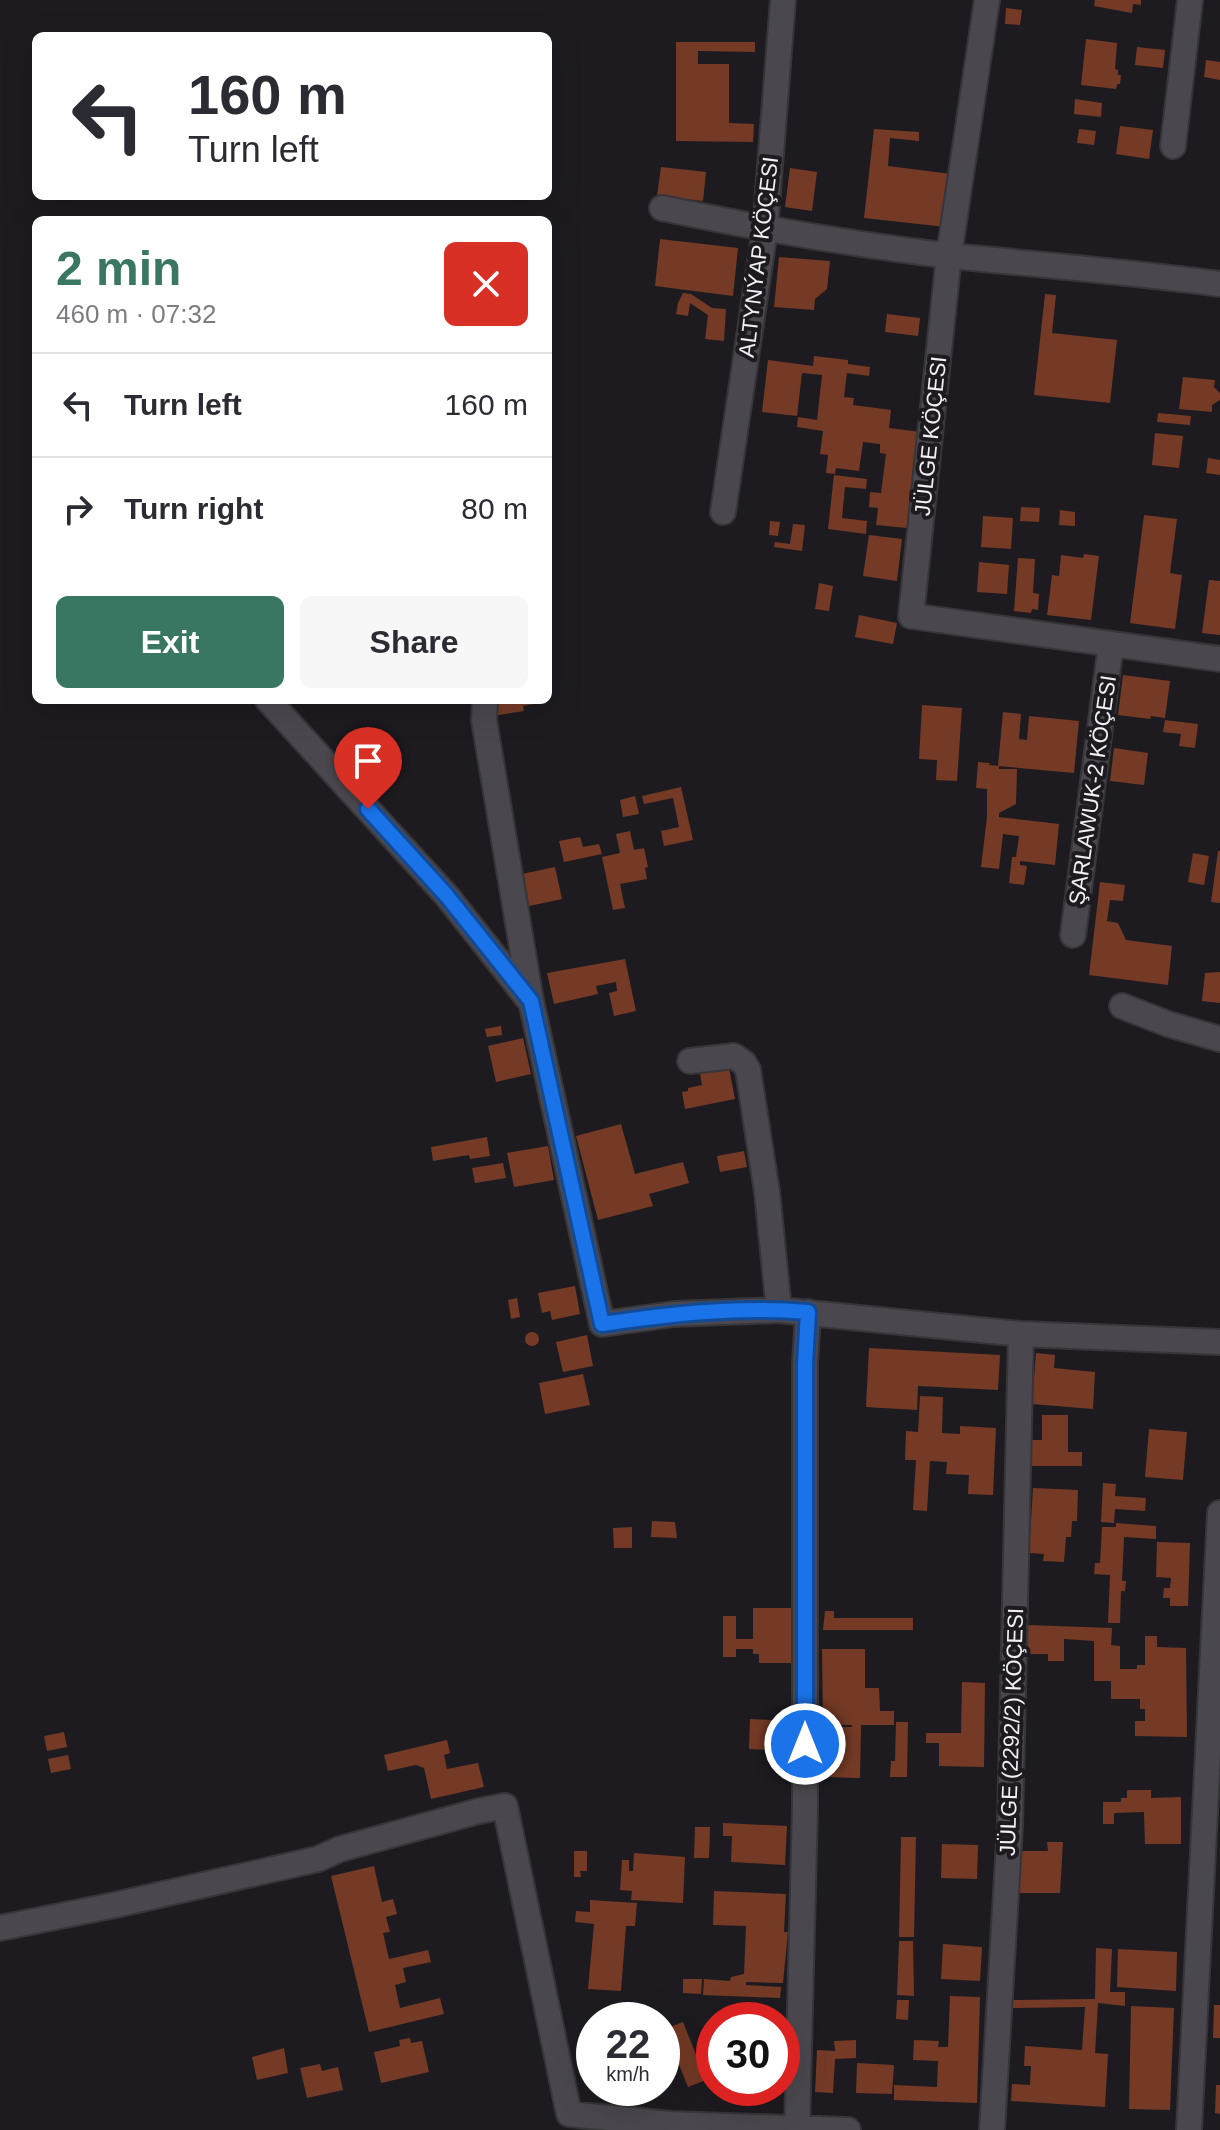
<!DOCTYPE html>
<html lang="en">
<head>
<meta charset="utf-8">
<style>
	:root { --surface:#fff; --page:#f7f7f7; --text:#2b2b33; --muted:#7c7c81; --line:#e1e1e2; --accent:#397762 }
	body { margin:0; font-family:Arial,sans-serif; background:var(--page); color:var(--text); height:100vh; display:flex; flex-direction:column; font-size:30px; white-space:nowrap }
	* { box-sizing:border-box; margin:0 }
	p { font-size:26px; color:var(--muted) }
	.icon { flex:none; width:44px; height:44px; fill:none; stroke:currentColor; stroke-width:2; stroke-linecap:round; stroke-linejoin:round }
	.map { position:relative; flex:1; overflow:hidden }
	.panel { position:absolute; left:32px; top:216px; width:520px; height:488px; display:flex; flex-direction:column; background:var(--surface); border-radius:12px; box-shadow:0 8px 32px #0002 }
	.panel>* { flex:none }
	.top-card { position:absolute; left:32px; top:32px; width:520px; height:168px; border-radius:12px; box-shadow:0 8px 32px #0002; background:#fff; color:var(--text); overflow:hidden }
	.speed { position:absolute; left:576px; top:2002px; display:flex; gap:16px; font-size:40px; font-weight:700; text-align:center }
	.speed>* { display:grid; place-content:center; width:104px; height:104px; border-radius:50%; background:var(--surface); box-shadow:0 8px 32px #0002; line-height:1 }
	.speed small { font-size:20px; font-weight:400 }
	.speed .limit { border:12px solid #d22; background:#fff; color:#111 }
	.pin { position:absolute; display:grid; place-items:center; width:68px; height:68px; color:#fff; margin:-82px -34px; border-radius:50% 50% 50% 0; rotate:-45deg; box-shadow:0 0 8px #0007 }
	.pin .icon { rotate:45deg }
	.me { position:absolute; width:88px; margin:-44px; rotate:0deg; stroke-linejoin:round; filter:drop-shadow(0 0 6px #0008) }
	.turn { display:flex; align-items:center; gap:28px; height:168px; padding:0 24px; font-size:36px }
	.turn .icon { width:104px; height:104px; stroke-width:2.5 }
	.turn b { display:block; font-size:56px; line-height:68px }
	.round { display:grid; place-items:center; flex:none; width:84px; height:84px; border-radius:12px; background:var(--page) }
	.headline { display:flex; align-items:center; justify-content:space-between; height:136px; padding:0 24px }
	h1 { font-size:48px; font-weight:700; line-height:60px; color:var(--accent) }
	.cta { display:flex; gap:16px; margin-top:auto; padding:16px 24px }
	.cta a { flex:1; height:92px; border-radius:12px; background:var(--accent); color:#fff; font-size:32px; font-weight:700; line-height:92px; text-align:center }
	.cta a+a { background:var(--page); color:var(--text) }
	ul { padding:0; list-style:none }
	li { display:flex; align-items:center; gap:24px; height:104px; padding:0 24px; border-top:2px solid var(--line) }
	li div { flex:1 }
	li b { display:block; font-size:30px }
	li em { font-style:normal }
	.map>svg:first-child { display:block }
</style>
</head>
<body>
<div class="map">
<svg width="1220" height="2130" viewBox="0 0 1220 2130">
	<rect width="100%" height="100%" fill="#1d1b20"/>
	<path fill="#743a25" d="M1095,0h46v5l-8,-1 -1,9 -38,-7z
		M1006,8l16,2 -2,15 -15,-1z
		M1086,39l31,4 -2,26 3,1v5h3l-1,9h-3l-1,5 -35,-4z
		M676,42h79v10l-57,-1v13h31v59l25,1 -1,18 -77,-1z
		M1137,47l28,3 -2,18 -28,-3z
		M1206,60l14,2v18l-16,-3z
		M1075,99l27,4 -1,14 -27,-3z
		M1120,126l33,4 -4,29 -33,-5z
		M874,129l45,3v9l-29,-3 -2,28 63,8 -5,53 -82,-9z
		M1079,129l17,2 -2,14 -17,-2z
		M661,167l45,5 -3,29 -46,-5z
		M790,168l27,4 -5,39 -27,-4z
		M660,239l78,9 -5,48 -78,-10z
		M779,257l51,4 -3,28 -12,10 -1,11 -40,-3z
		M683,293l8,1 21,14 14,1 -2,32 -19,-2 3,-24 -18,-12 -2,13 -12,-2 2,-11z
		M1045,294l11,1 -4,38 65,7 -7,63 -76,-8z
		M887,314l33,4 -2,18 -33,-4z
		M814,356l34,4v4l22,3 -1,9 -22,-3 -3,24 10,1 -1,7 38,5 -2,18 32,4 -14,96 -31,-3 2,-17 -9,-1 1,-15 11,1 5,-39 -6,-1v-9l-17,-2 -4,29 -23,-3 -1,6 -9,-1 2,-18 -8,-1 3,-23 -26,-4 1,-10 19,3 5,-45 -20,-2 -5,43 -35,-4 6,-52 45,6z
		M1183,377l32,3 -1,7 6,6v7l-8,5v7l-33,-3z
		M1158,413l33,3 -1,9 -33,-3z
		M1155,433l28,3 -4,32 -27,-3z
		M1208,458l12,2v15l-14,-2z
		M834,475l33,4 -1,10 -21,-2 -3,31 25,3 -1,13 -38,-5z
		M1021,507l19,1 -1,14 -19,-1z
		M1060,510l15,2v14l-16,-1z
		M1144,515l33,4 -7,54 12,2 -7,54 -45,-6z
		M983,516l30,2 -2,31 -30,-2z
		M770,521l10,1 -2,14 -9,-1z
		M793,524l12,1 -3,26 -28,-4 1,-5 15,2z
		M869,535l33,4 -5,42 -34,-5z
		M1084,554l15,2 -8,64 -44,-5 5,-40 7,1 2,-21 22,3z
		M1018,558l17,1 -2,34 6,1 -1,16 -6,-1 -1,4 -17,-2z
		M979,562l30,3 -2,29 -30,-2z
		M1209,580l11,1v54l-18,-2z
		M819,583l14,3 -4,25 -14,-2z
		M859,615l38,8 -4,21 -38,-7z
		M1123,675l47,6 -5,37 -14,-2 -1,3 -32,-4z
		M490,700h49v3l-16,3 1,5 -31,5z
		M922,705l40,3 -5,73 -21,-1 1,-20 -18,-1z
		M1003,712l18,2 -2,25 8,1 2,-24 50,5 -5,52 -76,-7z
		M1165,720l33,4 -3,24 -16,-2 2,-12 -18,-2z
		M1114,748l34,5 -4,32 -34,-4z
		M978,762l12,1 -1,2 10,1v3h18l-1,35 -17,9v4l60,7 -4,41 -35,-4v4l7,1 -3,19 -15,-2 3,-26h4l3,-21 -16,-2 -4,35 -18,-2 6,-50v-28l-11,-1z
		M681,787l12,53 -29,6 -3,-15 18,-4 -6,-29 -29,6 -2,-8z
		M635,796l4,18 -16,3 -3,-17z
		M630,831l4,19 10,-2 4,19 -3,1 2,11 -27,5 5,24 -12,2 -11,-53 18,-4 -4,-19z
		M580,837l3,10 16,-3 3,10 -38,8 -5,-21z
		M1218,851h2v52l-9,-1z
		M1193,853l16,3 -5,29 -16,-3z
		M555,867l7,32 -33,7 -7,-32z
		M1100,882l25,3 -2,16 -13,-1 -3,21 11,2 8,17 46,6 -4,39 -79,-10z
		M625,959l11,52 -22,5 -5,-23 8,-2 -1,-9 -20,4 2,8 -44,10 -7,-31z
		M1220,972v31l-18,-2 3,-28z
		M501,1026l1,9 -15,2 -2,-8z
		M523,1038l8,36 -35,8 -8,-36z
		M728,1063l7,36 -50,10 -3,-17 6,-1v-3l14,-3 -3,-17z
		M621,1124l14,50 48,-12 6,21 -40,11 4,12 -55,14 -22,-84z
		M487,1137l3,19 -20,3 -1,-4 -36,6 -2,-14z
		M548,1146l6,34 -40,7 -7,-34z
		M744,1151l3,16 -27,5 -3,-16z
		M503,1163l3,15 -31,5 -3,-15z
		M575,1286l5,28 -28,6 -2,-9 -8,2 -4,-20z
		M517,1298l3,19 -9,2 -3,-19z
		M525 1339a7 7 0 1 1 14 0a7 7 0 1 1-14 0Z
		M587,1335l6,31 -30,6 -7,-30z
		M869,1348l131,7 -2,35 -80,-4 -1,24 -51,-3z
		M1036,1353l19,2 -1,13 41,4 -2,37 -61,-5z
		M583,1374l7,31 -45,9 -6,-31z
		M920,1396l23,1 -1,36 18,1v-8l36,2 -3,67 -25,-1 1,-19 -23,-1 1,-12 -17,-1 -3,50 -14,-1 3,-50h-11l1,-29 12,1z
		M1042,1415h26v37h14v14h-54v-26h14z
		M1149,1429l38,3 -4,48 -38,-3z
		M1103,1483l13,1 -1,12 31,2 -1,13 -30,-2 -1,14 -13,-1z
		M1033,1488l45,2 -1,31h-5l-1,16h-5l-2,25 -21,-1 1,-7 -15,-1z
		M652,1521l23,1 2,16 -26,-1z
		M1116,1523l40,3v13l-32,-2 -2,44h4l-1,10h-4l-1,32h-12l2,-48 -16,-1 1,-11h5l2,-36h14z
		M632,1527v21h-18l-1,-20z
		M1157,1542l33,1 -2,63h-18v-8h-7l1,-10h6l1,-10 -15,-1z
		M753,1608h42v55h-36v-9h-6v-5h-17v8h-13v-41h13v23h17z
		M825,1611h9v7h79v12h-90z
		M1028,1625l84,3 -1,17 9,1v23h17v-4h8v-29h12v11l29,1 1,89 -52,-1v-15h10v-12h-5v-10h-29v-18h-17v-40l-30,-2v22h-16v-7h-20z
		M822,1649h43v39h14l1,23h14v14h-33l-1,53 -35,-1 1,-50h26v-2h-29z
		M962,1682l23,1 -1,84 -45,-1v-23h-13v-10h35z
		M750,1719l41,2 -1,30 -41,-2z
		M896,1722h12l-1,55h-17l1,-16h4z
		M64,1732l3,15 -20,4 -3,-15z
		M447,1740l3,13 -6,2 3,14 31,-6 6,24 -53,12 -7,-31 -8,-3 -28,6 -4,-16z
		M68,1755l3,14 -20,4 -3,-14z
		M1127,1790h24v8l30,-1v47h-36l-1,-32 -30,1v11h-11v-22h18v-4h6z
		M723,1823l64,3 -2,39 -54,-3 1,-26h-9z
		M695,1827h15l-1,31h-15z
		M901,1837h15l-2,100h-15z
		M1047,1842h16l-3,51h-41v-42h29z
		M942,1844l36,1 -1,34 -36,-1z
		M574,1851h13v20h-7l1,6h-7z
		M634,1853l51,4 -2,46 -52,-3 1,-9 -12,-1 2,-30h7v11h4z
		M374,1866l8,36 11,-3 4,15 -11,3 4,15 -7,1 6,26 39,-9 3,12 -28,6 3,14 -11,3 5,23 40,-10 4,16 -75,18 -38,-156z
		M714,1891l72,3 -2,38h4l-5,51 -37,-1v3l35,2 -1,11 -77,-3 1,-16 26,2 1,-4 13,-3 2,-48 -33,-1z
		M590,1900l47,3 -2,23h-9l-5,65 -33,-2 6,-65 -19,-2 1,-11 14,1z
		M899,1941h14l1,55 -17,-1z
		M943,1944l39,3 -2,34 -39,-2z
		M1096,1948l16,1 -2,43h15v14l-27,-3 -3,50 13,1 -3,53 -94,-6 1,-17 18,1 1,-19h-7l1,-20 57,4 3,-43 -73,1 -1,-8 84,-1z
		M1118,1949l59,3 -1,39 -59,-4z
		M683,1979h19l-1,15 -18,-1z
		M950,1996l30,1 -3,106 -83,-3v-15l43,2 1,-26 -25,-1 1,-20 25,1 -1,6h10z
		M897,2000h12l-1,20 -12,-1z
		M1214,2005h6v33h-7z
		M1131,2006l43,2 -4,102 -41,-1z
		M635,2007l6,13h-18l-4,-11z
		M683,2022l23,58 -18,7 -14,-35 -7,2 -5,-12 7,-3 -4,-10z
		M410,2038l1,5 11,-2 7,31 -48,11 -7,-31 26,-6 -1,-6z
		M856,2040v18l-21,1 -2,34 -18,-1 2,-42 18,1 -1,-10z
		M284,2048l4,25 -31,7 -5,-23z
		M857,2063l37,2 -2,29 -36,-1z
		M320,2064l2,7 16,-4 5,23 -36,8 -7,-30z
		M1216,2085h4v29l-5,-1z
		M743,2088h32v7h-29z"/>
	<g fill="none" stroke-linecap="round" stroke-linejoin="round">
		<g stroke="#363539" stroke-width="28">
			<path id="minor" d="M987,0l-38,255 -38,361 309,43
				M1173,146l17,-146
				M662,208c96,20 193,37 290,48 89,9 179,16 268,28
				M723,512l42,-283 18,-229
				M268,700l179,196 82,104
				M485,702l-1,18 47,281 71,323 72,-10 105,-4 242,24 199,8
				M1073,935l38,-291
				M1122,1006l46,18 52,15
				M690,1061l44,-5 10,7 4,7 19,122 12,118
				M0,1928l115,-23 203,-46 22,-10 139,-38 26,-5 64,308 102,10 177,6
				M797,2130l8,-323v-443l3,-52
				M992,2130l18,-305 11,-491
				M1189,2130l31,-617"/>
		</g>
		<use href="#minor" stroke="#4a484e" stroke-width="24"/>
	</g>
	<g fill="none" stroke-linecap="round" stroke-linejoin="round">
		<g stroke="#114b97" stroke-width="20">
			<path id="route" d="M368,809l79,87 84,105 71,323c69,-10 137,-18 206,-12l-3,52v380"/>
		</g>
		<use href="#route" stroke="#1a73e8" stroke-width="14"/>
	</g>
	<g text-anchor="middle" stroke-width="8" stroke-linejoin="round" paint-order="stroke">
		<g font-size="22" fill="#f1f0f4" stroke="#1d1b20">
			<text transform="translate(758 257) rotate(-83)" y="8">ALTYNÝAP KÖÇESI</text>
			<text transform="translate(930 436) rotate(-84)" y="8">JÜLGE KÖÇESI</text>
			<text transform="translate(1092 790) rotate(-82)" y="8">ŞARLAWUK-2 KÖÇESI</text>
			<text transform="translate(1011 1732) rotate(-88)" y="8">JÜLGE (2292/2) KÖÇESI</text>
		</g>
	</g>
</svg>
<div class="speed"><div>22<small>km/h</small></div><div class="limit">30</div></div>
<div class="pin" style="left:368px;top:809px;background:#d93025"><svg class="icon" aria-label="arrive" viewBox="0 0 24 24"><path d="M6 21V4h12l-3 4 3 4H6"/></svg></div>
<svg class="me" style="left:805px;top:1744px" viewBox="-20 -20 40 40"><circle r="17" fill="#1a73e8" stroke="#fff" stroke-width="3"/><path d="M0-11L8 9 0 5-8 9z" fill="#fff"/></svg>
<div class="top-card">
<div class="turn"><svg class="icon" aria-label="left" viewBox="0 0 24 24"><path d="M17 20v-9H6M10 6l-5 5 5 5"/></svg><div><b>160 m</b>Turn left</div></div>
</div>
<section class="panel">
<div class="headline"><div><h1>2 min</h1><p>460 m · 07:32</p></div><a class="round" style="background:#d93025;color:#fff"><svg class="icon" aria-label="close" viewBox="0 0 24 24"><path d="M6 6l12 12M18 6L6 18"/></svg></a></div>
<ul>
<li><svg class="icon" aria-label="left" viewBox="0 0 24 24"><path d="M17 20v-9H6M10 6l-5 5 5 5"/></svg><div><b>Turn left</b></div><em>160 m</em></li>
<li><svg class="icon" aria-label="right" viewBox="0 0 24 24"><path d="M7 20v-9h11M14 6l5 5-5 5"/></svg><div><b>Turn right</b></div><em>80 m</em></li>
</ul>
<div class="cta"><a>Exit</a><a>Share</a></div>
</section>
</div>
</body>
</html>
